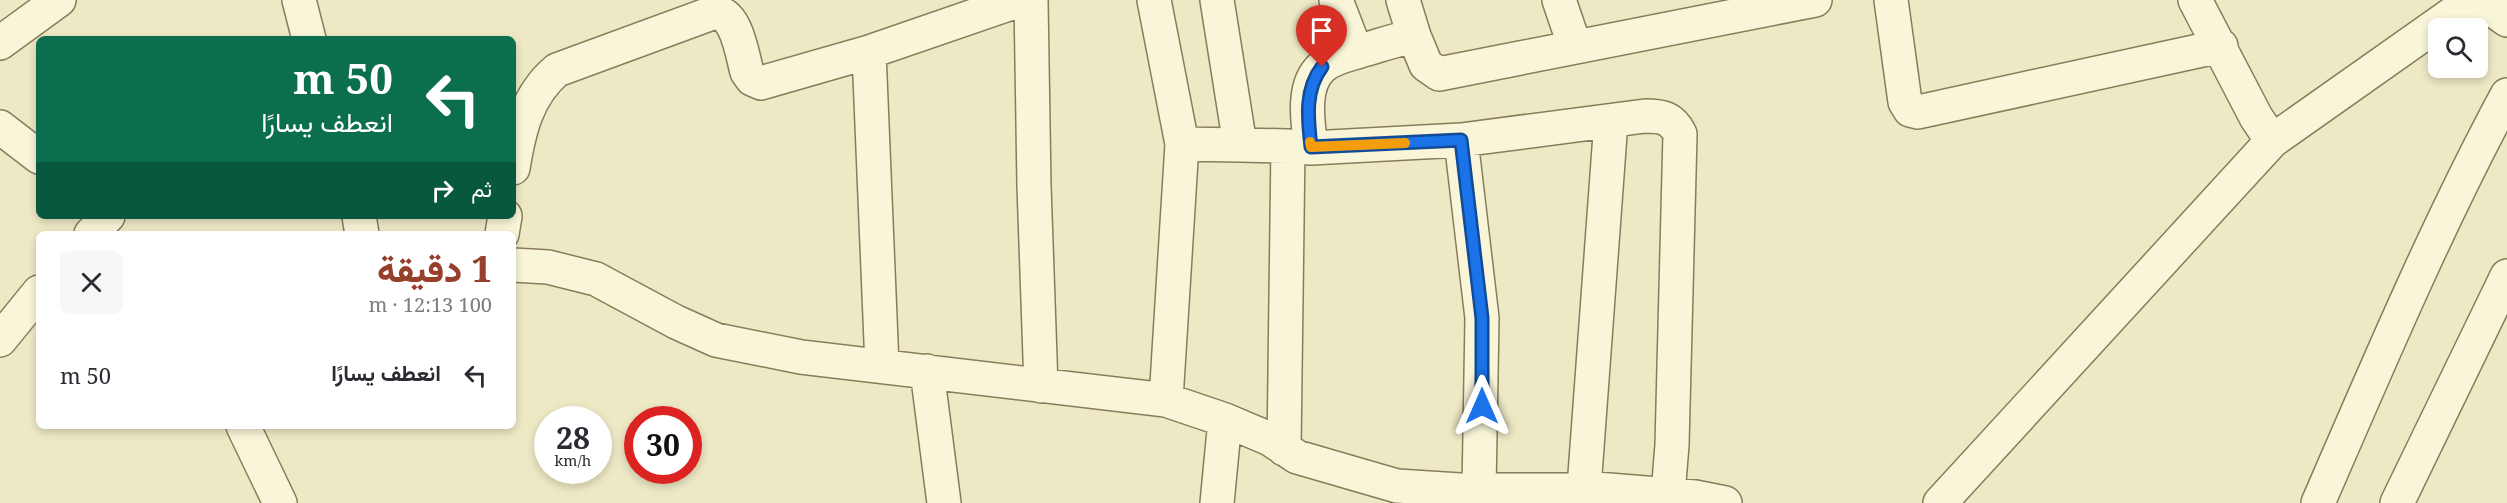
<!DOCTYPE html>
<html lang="ar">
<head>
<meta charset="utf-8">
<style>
	:root { --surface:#fff; --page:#f7f7f7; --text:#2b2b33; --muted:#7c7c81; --accent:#96402c }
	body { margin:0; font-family:"Noto Serif",Vazirmatn,serif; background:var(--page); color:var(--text); direction:rtl; height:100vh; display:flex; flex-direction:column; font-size:22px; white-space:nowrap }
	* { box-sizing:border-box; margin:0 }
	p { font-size:20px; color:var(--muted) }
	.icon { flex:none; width:33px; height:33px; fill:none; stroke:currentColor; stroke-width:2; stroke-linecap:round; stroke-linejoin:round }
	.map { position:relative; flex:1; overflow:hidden; direction:ltr }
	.side { position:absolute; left:36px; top:231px; width:480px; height:198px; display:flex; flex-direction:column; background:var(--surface); border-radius:9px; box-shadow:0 3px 9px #0003; direction:rtl }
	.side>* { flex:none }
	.banner { position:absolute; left:36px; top:36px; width:480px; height:183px; border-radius:9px; box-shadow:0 3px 9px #0003; direction:rtl; background:#0b6e4f; color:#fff; overflow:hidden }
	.tools { position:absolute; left:2428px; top:18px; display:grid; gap:12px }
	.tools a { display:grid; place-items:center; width:60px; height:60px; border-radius:9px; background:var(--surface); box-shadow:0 3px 9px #0003; font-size:30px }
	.speed { position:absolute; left:534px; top:406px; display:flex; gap:12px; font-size:30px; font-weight:700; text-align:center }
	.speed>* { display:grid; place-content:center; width:78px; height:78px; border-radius:50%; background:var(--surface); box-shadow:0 3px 9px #0003; line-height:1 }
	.speed small { font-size:15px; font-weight:400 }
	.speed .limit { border:9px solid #d22; background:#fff; color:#111 }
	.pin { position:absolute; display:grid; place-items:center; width:51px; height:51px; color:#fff; margin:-62px -26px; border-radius:50% 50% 50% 0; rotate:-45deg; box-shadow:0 0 6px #0007 }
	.pin .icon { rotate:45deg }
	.me { position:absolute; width:66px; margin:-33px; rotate:0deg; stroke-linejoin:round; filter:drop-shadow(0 0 4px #0008) }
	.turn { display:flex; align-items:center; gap:21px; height:126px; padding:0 24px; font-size:27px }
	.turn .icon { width:78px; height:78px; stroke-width:2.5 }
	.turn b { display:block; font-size:42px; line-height:51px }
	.then { display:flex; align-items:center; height:57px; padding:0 24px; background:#0003; gap:12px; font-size:22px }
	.round { display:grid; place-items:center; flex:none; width:63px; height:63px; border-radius:9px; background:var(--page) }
	.overview { display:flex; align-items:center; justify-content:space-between; height:102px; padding:0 24px }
	h1 { font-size:36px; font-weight:800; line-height:45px; color:var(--accent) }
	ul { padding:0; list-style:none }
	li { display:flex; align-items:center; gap:18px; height:84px; padding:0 24px }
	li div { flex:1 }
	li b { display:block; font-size:22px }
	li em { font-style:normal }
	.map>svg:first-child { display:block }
</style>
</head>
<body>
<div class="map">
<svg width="2507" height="503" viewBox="0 0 2507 503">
	<rect width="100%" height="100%" fill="#ede9c5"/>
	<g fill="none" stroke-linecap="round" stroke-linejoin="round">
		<g stroke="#887c5b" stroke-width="36">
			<path id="street" d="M299,0l10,39
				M1031,0l3,186 7,200
				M1154,0l28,144 58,1
				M1217,0l23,145 48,1 -4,303
				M1336,0l20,52
				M1559,0l16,47
				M1891,0l14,102 5,8 8,2 303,-66
				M1414,36l12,29 13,9 376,-74
				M0,43l59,-43
				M0,127l39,30
				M1461,140l21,178 -3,172
				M2272,141l190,-134c18,-7 30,2 45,13
				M1288,146l23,2 150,-8 184,-24c18,0 27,2 35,18l-8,311 -4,49
				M1311,148c-3,-24 -10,-63 11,-81 10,-9 25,-12 38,-16 18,-5 35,-11 54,-15l-11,-36
				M513,168c6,-37 14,-73 44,-98l155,-57c24,-5 30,41 35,59l5,7 9,4 108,-31
				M359,216l3,18
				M91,234l17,-18
				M502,234l3,-18
				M513,265l35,2 48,12 80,43 40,18 85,17 365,43 59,20 45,19 27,18 100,29 63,4h110l14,-2 111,9 30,6
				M0,340l39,-48
				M882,366l-13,-314 151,-52
				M927,371l17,132
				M1166,400l16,-256
				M243,426l37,77
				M1584,488l27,-367
				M1217,503l8,-83
				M1940,503l332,-362 -16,-24 -61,-117
				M2318,503c60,-138 118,-276 189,-408
				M2397,503l110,-227"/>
		</g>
		<use href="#street" stroke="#f8f5d8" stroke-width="33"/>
	</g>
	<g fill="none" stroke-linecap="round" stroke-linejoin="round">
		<g stroke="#114b97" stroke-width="15">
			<path id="route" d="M1322,67c-18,23 -14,53 -11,80l150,-7 21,178v88"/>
		</g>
		<use href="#route" stroke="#1a73e8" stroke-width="10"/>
		<path stroke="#f59e0b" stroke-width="10" d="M1310,142l1,5 94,-4"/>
	</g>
</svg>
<div class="tools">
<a><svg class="icon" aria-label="search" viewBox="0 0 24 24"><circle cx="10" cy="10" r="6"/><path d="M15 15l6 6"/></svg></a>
</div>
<div class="speed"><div>28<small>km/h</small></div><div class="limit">30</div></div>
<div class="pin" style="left:1322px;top:67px;background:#d93025"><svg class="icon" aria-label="arrive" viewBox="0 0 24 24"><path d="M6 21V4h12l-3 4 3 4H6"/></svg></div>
<svg class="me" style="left:1482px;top:406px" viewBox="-20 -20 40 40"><path d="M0-17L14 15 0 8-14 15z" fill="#1a73e8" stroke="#fff" stroke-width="4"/></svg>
<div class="banner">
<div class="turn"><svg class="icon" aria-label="left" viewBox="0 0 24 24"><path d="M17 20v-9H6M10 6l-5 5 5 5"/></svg><div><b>50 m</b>انعطف يسارًا</div></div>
<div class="then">ثم<svg class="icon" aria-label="right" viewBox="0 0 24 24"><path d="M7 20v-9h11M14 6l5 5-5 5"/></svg></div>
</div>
<section class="side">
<div class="overview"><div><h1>1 دقيقة</h1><p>100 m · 12:13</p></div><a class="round"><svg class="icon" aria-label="close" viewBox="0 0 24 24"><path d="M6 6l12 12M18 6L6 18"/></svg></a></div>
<ul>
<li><svg class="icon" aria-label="left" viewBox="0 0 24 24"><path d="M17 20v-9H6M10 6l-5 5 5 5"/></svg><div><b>انعطف يسارًا</b></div><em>50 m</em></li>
</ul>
</section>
</div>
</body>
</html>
